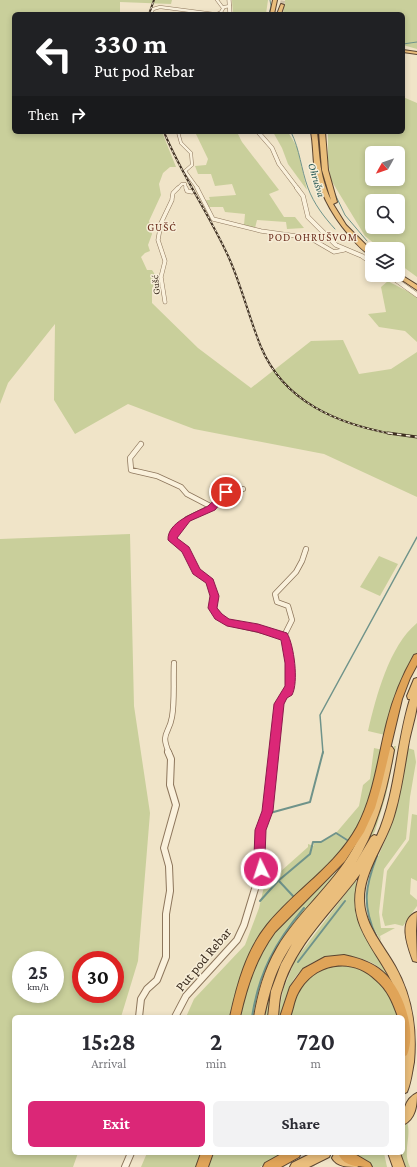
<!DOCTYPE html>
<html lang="en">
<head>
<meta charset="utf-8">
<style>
	:root { --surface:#fff; --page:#f2f2f3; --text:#2b2b33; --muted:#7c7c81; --accent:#db2777 }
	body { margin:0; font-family:"Crimson Pro",serif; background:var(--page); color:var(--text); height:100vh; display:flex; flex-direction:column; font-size:15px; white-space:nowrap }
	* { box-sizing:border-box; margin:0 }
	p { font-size:13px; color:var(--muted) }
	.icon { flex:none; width:22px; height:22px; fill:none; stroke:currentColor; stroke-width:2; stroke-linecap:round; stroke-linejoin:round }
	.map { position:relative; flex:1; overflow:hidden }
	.sheet { position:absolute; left:12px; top:1015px; width:393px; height:140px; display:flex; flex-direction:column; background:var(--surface); border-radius:6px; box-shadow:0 2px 6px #0003 }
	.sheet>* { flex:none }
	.hud { position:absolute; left:12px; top:12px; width:393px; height:122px; border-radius:6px; box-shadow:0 2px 6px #0003; background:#202124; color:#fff; overflow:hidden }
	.needle { width:26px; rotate:230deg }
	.controls { position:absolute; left:365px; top:146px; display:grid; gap:8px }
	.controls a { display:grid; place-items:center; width:40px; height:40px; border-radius:6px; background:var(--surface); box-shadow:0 2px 6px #0003; font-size:20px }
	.speed { position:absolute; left:12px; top:951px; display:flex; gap:8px; font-size:20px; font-weight:700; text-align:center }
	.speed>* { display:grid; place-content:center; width:52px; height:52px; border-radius:50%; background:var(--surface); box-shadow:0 2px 6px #0003; line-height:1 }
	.speed small { font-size:10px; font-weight:400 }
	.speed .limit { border:6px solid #d22; background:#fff; color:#111 }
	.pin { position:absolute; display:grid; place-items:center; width:34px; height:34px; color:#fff; margin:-17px; border:2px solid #fff; border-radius:50%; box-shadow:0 1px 4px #0007 }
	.me { position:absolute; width:44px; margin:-22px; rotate:356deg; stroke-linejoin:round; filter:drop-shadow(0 0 3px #0008) }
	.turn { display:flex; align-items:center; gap:14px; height:84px; padding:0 16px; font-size:18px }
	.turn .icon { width:52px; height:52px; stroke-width:2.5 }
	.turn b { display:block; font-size:28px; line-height:34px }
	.then { display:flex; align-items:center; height:38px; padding:0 16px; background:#0003; gap:8px; font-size:15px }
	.eta { display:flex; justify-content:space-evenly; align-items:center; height:68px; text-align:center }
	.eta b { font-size:24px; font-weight:700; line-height:28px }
	.action { display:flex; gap:8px; margin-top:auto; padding:8px 16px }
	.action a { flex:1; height:46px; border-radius:6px; background:var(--accent); color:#fff; font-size:16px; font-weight:700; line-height:46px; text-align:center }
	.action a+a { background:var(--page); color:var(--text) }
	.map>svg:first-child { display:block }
</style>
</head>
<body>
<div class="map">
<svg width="417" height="1167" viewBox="0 0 417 1167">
	<rect width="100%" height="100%" fill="#f0e4c8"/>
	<path fill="#c9cf9b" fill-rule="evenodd" d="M0,0h172l-1,4 -51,-2v12h-106v118h148l14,35h-6l-7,6 -4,11 2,11 -12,26 3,13 -4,11 2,6 -5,2 -4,4 6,13h5l6,9 -6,9v15l46,45 53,40 60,-47 32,-1 16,34 32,-5 26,-17v145l-93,-43 -130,-25 -66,-25 -53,30 -21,-34 1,-76 -47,59 -8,21z
		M232,0h36l-2,14h-33z
		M285,0h132v49l-14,-4v-31h-120z
		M403,97l14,6v174l-19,-14v-14h-17l-16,-13 -34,-56 -3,-19v-29h75zM372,153h26v26h-26zM372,201h26v26h-26z
		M195,132h42l5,10 37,48 -10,4 15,23h11l9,11 -17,1 -1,-7 -29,-2 -2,8 -11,-3 1,-11 -20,-2 -2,-5h-14l-3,-7h4l-1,-3 27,-2 -4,-11 -17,2 -4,-12h-13l-3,-8 11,-1 2,-6z
		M273,132h15l9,15 10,43 -19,-26 -6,-16z
		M388,281c10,6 20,9 29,17v44l-12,-11 -26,-4 -11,-13 18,-2 -5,-25z
		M130,534l4,172 16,107 -12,148 -17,56h-107v136h64l-5,14h-73v-628zM21,960h34v34h-34zM81,960h34v34h-34z
		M379,556l19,8 -18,32 -20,-9z
		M417,623v30l-7,10 -25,72 -17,-4c8,-34 21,-85 49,-108z
		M394,746h2l-10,49 -11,36 -14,27 -59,76 -32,83h-6c6,-74 63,-105 96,-162 20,-34 27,-71 34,-109z
		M374,748l9,2 -8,39 -24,53 -15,-9 23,-27 4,-21 7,-6z
		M408,748l6,2 2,12 -6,35 -4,42 -22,30 -5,43 2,16h14l-15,8 1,5c-31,-47 -3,-76 12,-121 8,-23 11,-48 15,-72z
		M412,814l5,1v66l-6,-3 -1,16 7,6v6l-14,20 -8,-2 -10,2 -3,-11 5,-44 22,-31z
		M336,834l14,9 -78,79 -40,95h-46l8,-18 51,-54 14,-37 7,-30 14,-6 28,-25v-3l6,2v-3h5z
		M339,869l2,2c-24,27 -52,53 -70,85 -10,18 -14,40 -17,61h-13c5,-31 16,-63 36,-88 17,-22 42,-39 62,-60z
		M356,880c2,10 -1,23 1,34 3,19 26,49 36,67 -4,-5 -9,-10 -13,-13 -26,-19 -68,-16 -86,11 -7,12 -10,25 -13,38h-3l5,-27 12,-30z
		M340,965c30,3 52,21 57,52h-106c1,-28 21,-49 49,-52z
		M407,1122c5,15 -5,29 3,45h-4l-7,-14h4v-24z
		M147,1153h55l-5,14h-56z
		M214,1153h71l-25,14h-52z
		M339,1153h45l3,14h-15l-23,-14 -16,8 -3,-4z"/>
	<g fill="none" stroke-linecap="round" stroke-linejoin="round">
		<path stroke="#6f938a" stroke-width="1" d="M269,14l2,-8 -1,-6
			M403,44l14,-2
			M291,132c9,18 10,37 17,56 6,16 16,29 27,41
			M334,192l11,23 22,26"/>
		<path stroke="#6f938a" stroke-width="1.5" d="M323,753l-3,-38 97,-178"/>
		<path stroke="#6f938a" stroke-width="2" d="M270,813l40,-11 13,-50
			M313,842h8l15,-9 11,7
			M279,881l14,15
			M260,901l18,-20 32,-27 3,-12
			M376,936c-14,-31 -11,-49 1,-80
			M298,962l47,-61
			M252,1017c7,-45 23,-74 52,-109"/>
		<path stroke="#ccc0a6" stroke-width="4.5" stroke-dasharray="4.5 2.5" stroke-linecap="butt" d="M282,5l1,-5"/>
		<path stroke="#ccc0a6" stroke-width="10" stroke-dasharray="10 5" stroke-linecap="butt" d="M302,1153l11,14"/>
		<g stroke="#8d765c" stroke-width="3.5">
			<path id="minor-far3" d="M217,0l6,8
				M151,14l2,-5 7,-2 54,7
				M217,14l4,-2 3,-5 6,-1
				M178,132l3,11 10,10 1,12 -7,6 13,18
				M177,189l5,-5h3l1,5"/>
		</g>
		<g stroke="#8d765c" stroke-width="4.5">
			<path id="minor-far2" d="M186,188l1,3 5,1
				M197,188l16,31 48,12 49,7 24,14 10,-2
				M172,199l1,-6 5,-5
				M165,302l-4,-25 4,-16 -7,-21 3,-17 11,-23"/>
		</g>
		<g stroke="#8d765c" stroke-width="6">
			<path id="minor-far1" d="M141,444l-11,14 1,12 26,6 24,11 6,7 25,13
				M243,489l-17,3 -14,15 -25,12 -15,16v5l14,9 10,22 14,10 4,15 -1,12 8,10 8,5 55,13
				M169,753c-9,-21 0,-18 3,-36 3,-17 1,-37 2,-54
				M274,753c2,-17 0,-51 15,-61l1,-6 -2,-37 -4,-13 8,-16 -4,-14 -11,-4 -2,-8 21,-22 6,-11 4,-12"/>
		</g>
		<g stroke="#8d765c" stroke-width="8">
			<path id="minor" d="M139,1017l2,-18 6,-10 10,-9 9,-23v-43l4,-23 -1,-25 -5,-18 12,-43 -6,-20 1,-26 -3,-7
				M175,1017l11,-21 51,-56 7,-15 17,-56v-39l7,-19 6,-59
				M125,1167l6,-14"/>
		</g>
		<g stroke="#8d765c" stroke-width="4.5">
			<path id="tertiary-far1" d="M229,0l1,14
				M258,132l14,16 7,16 19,25"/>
		</g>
		<g stroke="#8d765c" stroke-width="5">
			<path id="tertiary" d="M297,188l6,8 5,21 28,28 26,11 10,7
				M389,275l28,20"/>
		</g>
		<g stroke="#5b4430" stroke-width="2">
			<path id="trunk" d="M273,0h4l-3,14h-4z
				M281,4l3,1 -3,9h-4z
				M403,50l14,2v2l-14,-2z
				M311,132h6c3,26 2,42 14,68l-9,-30 -3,-38h6l3,38 9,32 -4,2 13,21 26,26v5c-9,-4 -17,-14 -23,-21 -18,-21 -31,-45 -35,-72 -1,-10 -1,-21 -3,-31z
				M398,273l19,12v5l-21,-14 -1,-1h3z
				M417,678c0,9 0,19 0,28 -2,14 -7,27 -9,41 -4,23 -7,46 -14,69 -8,28 -31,55 -30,85 1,25 20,45 31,65 17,30 22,62 19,96 -2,10 -3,21 -7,30l-4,2c0,-11 -1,-23 0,-34 1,-20 2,-38 -3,-57 -13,-49 -60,-73 -40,-129 -27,37 -65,70 -78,116 -3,8 -3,18 -4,27h-10l3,-26 10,-27 11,-20c-16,24 -22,45 -28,73h-10c4,-24 10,-47 23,-69 21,-36 55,-62 76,-99 18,-31 25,-65 31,-99l2,-3 3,-1 3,1 2,3c-7,40 -17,79 -39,114l16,-27 3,-2 3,1c19,-43 19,-92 33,-137h-2l-1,-3 7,-17z
				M417,912l-1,19 1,31 -4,-1c-5,-14 -16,-41 4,-49z
				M417,1093c0,12 -1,26 -14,32 0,-12 1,-26 14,-32z
				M312,1153h19l-2,4 -20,10h-19l2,-4z
				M336,1153c8,0 19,7 22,14 -10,0 -21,0 -26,-9l2,-4z
				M388,1153h12l5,14h-12z"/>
		</g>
		<g stroke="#5b4430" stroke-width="2">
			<path id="motorway" d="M417,654v11l-7,13 -8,21 -21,88 -6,21 -11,24 -19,29 -70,71c-19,26 -28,54 -35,85h-10c7,-32 16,-66 37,-92 28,-35 68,-58 90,-98 17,-32 21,-70 30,-105 6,-24 15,-46 27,-67z
				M344,955c14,3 28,7 39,17 20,17 34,59 24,83l-4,2v-40h-5c-5,-14 -10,-27 -22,-37 -25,-24 -62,-17 -78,13 -4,7 -5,17 -8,24h-10l10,-30 13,-18 22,-12z
				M201,1153h12l-5,14h-12z
				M283,1153h18l-2,4 -18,10h-18l2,-4z
				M340,1153h13l17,10 2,4c-12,0 -28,0 -33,-12z"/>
		</g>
		<use href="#minor-far3" stroke="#faf1dc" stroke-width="2.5"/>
		<use href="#minor-far2" stroke="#faf1dc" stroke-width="3.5"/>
		<use href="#minor-far1" stroke="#faf1dc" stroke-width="4.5"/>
		<use href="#minor" stroke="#faf1dc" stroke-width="6"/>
		<use href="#tertiary-far1" stroke="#faf1dc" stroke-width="3.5"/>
		<use href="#tertiary" stroke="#faf1dc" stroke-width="4"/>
		<use href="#trunk" fill="#eabe7c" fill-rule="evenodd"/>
		<use href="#motorway" fill="#e0a458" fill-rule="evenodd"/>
		<g stroke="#3d2e20" stroke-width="2">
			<path id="rail-far1" d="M149,14l5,-14
				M164,132c18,44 46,83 65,126 13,29 20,60 32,89 23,55 77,77 132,87"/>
		</g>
		<g stroke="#3d2e20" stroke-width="3">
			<path id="rail" d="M388,433l29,4"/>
		</g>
		<use href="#rail-far1" stroke="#f7eed8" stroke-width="1" stroke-dasharray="2.5" stroke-linecap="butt"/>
		<use href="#rail" stroke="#f7eed8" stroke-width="1.5" stroke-dasharray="4.5" stroke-linecap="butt"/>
	</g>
	<path fill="#db2777" stroke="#8e194d" d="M226,489l4,3 -15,18 -25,11 -13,17 12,9 11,22 13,10 6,17 -2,12 5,6 7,5 29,5 29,9c7,12 12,49 5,62l-5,3 -3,6 -11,107 -7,19 -1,26 2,13 -2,4 -4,1 -4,-1 -3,-17 1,-26 7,-19 12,-107 11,-18v-23l-4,-23 -24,-8 -30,-6 -12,-7 -7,-11 2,-12 -4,-13 -13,-9 -11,-22 -14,-12c-1,-18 27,-27 40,-34 5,-4 10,-11 15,-16z"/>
	<g text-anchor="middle" stroke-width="3" stroke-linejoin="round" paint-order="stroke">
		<g font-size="10" fill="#3d2e20" stroke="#f7eed8">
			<text transform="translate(155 285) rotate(-94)" y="4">Gušć</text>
		</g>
		<g font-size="11" font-style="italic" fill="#2f5d5a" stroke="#f7eed8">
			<text transform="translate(317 180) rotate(73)" y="4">Ohrušva</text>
		</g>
		<g font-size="11" letter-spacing="1" fill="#6b2e1e" stroke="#f7eed8">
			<text x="162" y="231">GUŠĆ</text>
			<text x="313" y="241">POD OHRUŠVOM</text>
		</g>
		<g font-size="14" fill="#3d2e20" stroke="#f7eed8">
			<text transform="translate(203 959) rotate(-50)" y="5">Put pod Rebar</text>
		</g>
	</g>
</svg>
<div class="controls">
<a><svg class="needle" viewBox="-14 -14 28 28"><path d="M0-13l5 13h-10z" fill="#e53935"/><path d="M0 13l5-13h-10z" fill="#7c7c81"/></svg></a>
<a><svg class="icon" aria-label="search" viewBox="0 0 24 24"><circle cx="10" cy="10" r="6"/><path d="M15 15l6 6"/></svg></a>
<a><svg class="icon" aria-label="layers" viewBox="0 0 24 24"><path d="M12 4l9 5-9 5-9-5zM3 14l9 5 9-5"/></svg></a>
</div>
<div class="speed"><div>25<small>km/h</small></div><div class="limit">30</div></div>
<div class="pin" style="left:226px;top:492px;background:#d93025"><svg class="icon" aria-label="arrive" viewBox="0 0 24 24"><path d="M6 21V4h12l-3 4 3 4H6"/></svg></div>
<svg class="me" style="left:261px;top:869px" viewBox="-20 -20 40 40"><circle r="17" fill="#db2777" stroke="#fff" stroke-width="3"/><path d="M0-11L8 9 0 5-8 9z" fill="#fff"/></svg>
<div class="hud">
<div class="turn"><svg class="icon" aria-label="left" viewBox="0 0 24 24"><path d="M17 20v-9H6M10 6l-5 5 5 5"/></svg><div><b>330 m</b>Put pod Rebar</div></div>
<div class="then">Then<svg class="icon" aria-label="right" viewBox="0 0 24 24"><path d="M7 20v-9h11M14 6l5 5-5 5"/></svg></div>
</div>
<section class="sheet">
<div class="eta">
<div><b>15:28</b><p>Arrival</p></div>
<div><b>2</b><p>min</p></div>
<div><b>720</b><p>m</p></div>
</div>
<div class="action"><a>Exit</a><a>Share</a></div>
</section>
</div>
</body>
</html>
